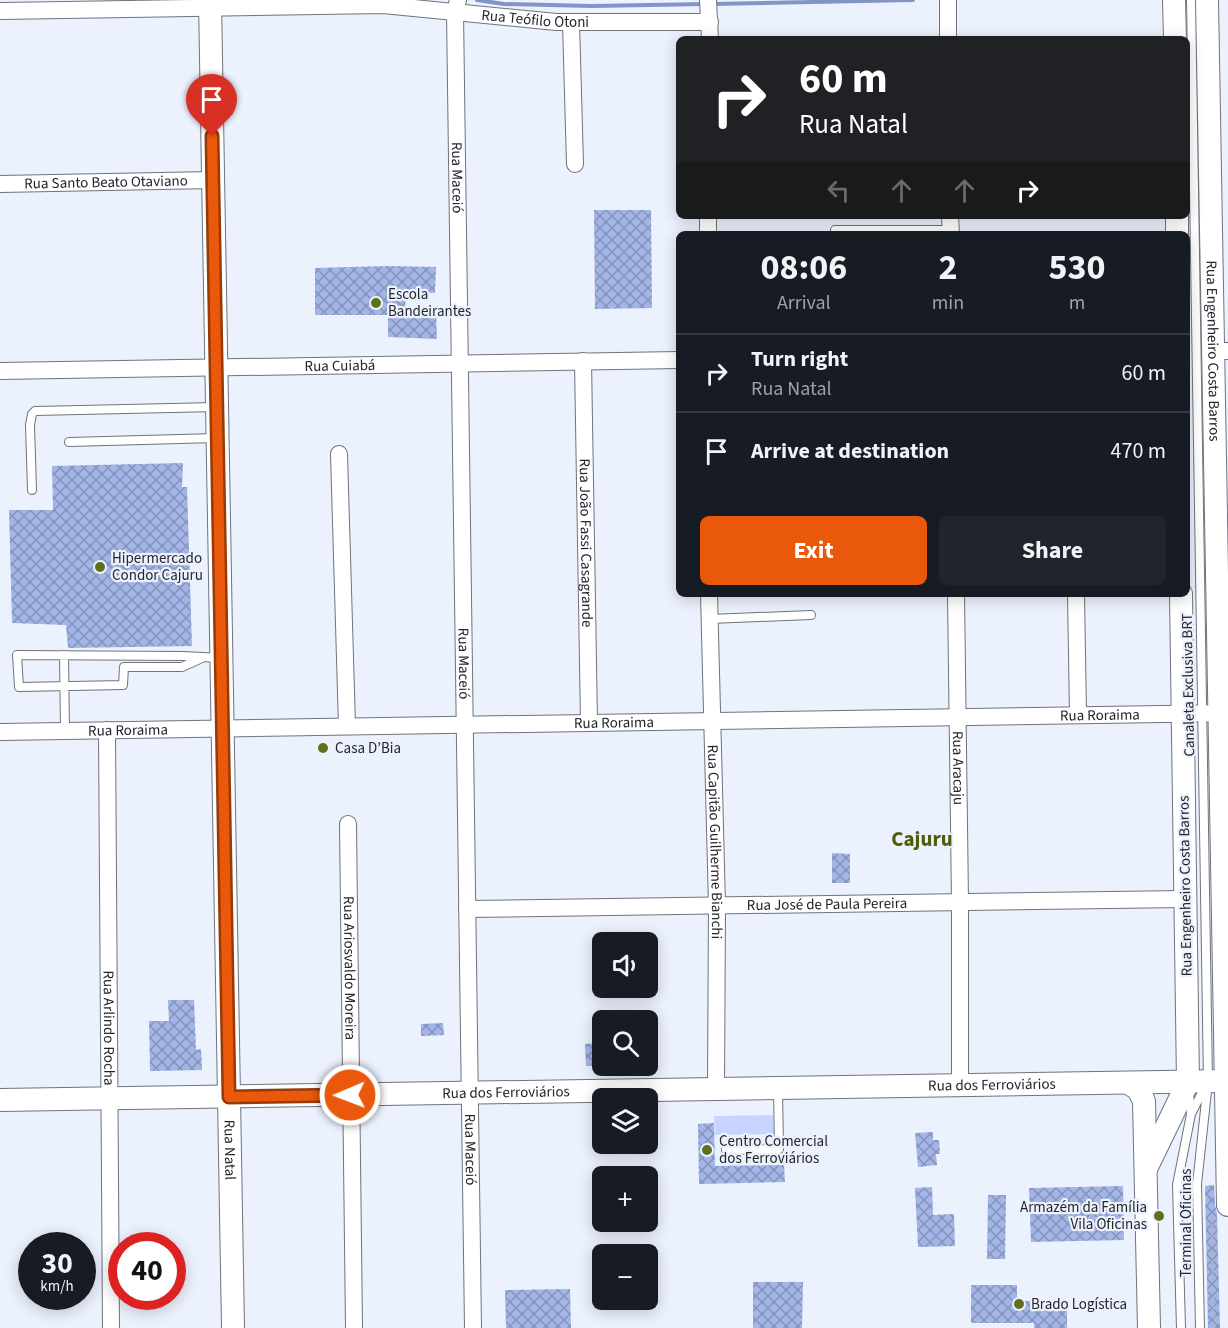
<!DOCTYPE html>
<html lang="en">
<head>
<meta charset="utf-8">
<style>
	:root { --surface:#171b24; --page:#20242c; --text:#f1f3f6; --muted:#9ea1a6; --line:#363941; --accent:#ea580c }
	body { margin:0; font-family:"Source Sans 3",sans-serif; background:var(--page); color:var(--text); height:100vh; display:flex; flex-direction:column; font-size:22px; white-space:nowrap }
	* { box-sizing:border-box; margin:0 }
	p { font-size:20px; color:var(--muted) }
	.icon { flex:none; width:33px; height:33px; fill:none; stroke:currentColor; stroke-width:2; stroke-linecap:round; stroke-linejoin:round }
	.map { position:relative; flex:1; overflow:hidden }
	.side { position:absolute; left:676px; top:231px; width:514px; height:366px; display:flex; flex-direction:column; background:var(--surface); border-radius:9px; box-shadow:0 3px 15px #0003 }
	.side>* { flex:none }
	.top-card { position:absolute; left:676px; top:36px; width:514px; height:183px; border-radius:9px; box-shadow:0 3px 15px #0003; background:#202124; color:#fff; overflow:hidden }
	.tools { position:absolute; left:592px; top:932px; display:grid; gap:12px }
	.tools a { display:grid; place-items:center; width:66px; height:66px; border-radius:9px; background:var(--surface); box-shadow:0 3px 15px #0003; font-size:30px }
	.speed { position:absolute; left:18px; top:1232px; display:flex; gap:12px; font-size:30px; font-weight:700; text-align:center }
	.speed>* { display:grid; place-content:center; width:78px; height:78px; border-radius:50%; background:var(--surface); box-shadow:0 3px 15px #0003; line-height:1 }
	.speed small { font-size:15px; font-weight:400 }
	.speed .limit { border:9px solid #d22; background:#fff; color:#111 }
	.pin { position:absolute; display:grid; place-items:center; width:51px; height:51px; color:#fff; margin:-62px -26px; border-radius:50% 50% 50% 0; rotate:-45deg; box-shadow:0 0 6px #0007 }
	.pin .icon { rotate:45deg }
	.me { position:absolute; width:66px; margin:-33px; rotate:269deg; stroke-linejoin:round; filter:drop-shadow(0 0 4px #0008) }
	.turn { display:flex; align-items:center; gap:21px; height:126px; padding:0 24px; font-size:27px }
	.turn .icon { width:78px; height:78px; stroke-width:2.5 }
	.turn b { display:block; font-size:42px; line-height:51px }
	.lanes { display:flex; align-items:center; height:57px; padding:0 24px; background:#0003; justify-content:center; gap:30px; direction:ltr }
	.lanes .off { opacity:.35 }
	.eta { display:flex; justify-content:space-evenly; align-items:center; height:102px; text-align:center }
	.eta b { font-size:36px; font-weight:700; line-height:42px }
	.cta { display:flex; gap:12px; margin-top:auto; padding:12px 24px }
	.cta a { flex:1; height:69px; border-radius:9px; background:var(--accent); color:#fff; font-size:24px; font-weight:700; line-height:69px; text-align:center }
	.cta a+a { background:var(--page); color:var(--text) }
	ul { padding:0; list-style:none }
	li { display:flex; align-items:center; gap:18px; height:78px; padding:0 24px; border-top:2px solid var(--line) }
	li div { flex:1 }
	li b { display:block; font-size:22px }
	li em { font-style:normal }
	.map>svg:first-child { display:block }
</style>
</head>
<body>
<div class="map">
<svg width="1228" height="1328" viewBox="0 0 1228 1328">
	<defs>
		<pattern id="building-cross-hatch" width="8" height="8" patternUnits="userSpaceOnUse" patternTransform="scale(1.5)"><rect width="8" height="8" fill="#a3b5e7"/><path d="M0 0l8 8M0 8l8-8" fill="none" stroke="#8593bb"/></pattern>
	</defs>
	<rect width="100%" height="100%" fill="#ecf1fe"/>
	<path fill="#c6d5ff" d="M773,1115l1,19 -59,1 -1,-19z"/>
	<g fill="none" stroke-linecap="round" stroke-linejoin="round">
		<path stroke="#8293c4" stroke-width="4" d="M477,0l27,4 88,2 113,-2
			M713,4l200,-4"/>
	</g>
	<path fill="url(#building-cross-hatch)" d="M594,210h57l1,98 -57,1z
		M388,266l48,1 -1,26 -29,-1 -1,22 31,-1 1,26 -49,-2v-22h-73v-47z
		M183,463l-1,24h5l5,159 -124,2 -2,-23 -54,-2 -3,-113h44l-1,-44z
		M832,853l18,1v29h-18z
		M168,1000h26l2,50 5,-1 1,21 -52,1 -1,-50h20z
		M443,1023l1,12 -23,1v-12z
		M600,1043l1,22 -15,1 -1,-22z
		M714,1123l1,43 69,-1 1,17 -86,2 -1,-60z
		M933,1132v8h6l1,14h-4l1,11 -19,2 -3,-34z
		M1214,1185l1,20 2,8 3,115h-12l-3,-142z
		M1123,1186l1,54 -93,2 -2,-54z
		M932,1187l1,28 21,-1 1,32 -37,1 -3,-59z
		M988,1195h18l-1,64h-18z
		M753,1282h50l-1,46h-49z
		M971,1285h46v16h50v27h-33v-5h-63z
		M570,1289l1,39h-65l-1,-38z"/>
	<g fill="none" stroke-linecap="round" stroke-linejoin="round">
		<g stroke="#6e737e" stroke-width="10">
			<path id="lane" d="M1191,0l17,1082 -11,102 3,144
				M835,230h116
				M69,442l148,-4
				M32,490l-2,-65 2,-11 3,-3 181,-4
				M710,619l101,-4
				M64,655l1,76
				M202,658l-20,9h-58l-1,18 -104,2 -2,-32 166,1 38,2
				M1191,1114l15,-29
				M726,1150l53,-1 -1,-60
				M1181,1328l-4,-143 14,-71 -2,-20"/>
		</g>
		<g stroke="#6e737e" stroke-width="18">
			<g id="street">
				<path id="s1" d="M458,0l-3,12 18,1316"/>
				<path d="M708,0l2,39"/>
				<path id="s2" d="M0,11l383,-6 173,17h154"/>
				<path d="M571,23l4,141"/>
				<path d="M948,39v-39"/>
				<path id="s3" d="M0,184l213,-4"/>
				<path d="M950,216l1,18"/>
				<path d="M708,234v-18"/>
				<path d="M1213,351h15"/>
				<path id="s4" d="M583,361l6,362"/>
				<path id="s5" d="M0,371l680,-11"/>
				<path d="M339,454l8,272"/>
				<path id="s6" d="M709,594l8,312 -1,183"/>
				<path id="s7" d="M956,594l4,308v184"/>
				<path d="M1076,594l2,121"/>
				<path id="s8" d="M107,730l4,598"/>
				<path id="s9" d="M0,732l1228,-19"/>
				<path id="s10" d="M348,824l6,504"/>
				<path id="s11" d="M467,909l718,-10"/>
			</g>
		</g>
		<g stroke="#6e737e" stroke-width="24">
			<g id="secondary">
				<path id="s12" d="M210,0l23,1328"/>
				<path d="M1174,0l1,39"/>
				<path id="s13" d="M1207,0l21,1205"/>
				<path d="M1177,216v18"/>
				<path d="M1128,1083l10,6 6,12 5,227"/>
				<path id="s14" d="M0,1100l1226,-19"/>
				<path d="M1146,1169l42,-87 -7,-488"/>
			</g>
		</g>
		<path stroke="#aeb2bc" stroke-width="2" stroke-dasharray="4.5 4.5" stroke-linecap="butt" d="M1212,1215l2,113"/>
		<use href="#lane" stroke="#fff" stroke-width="8"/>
		<use href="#street" stroke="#fff" stroke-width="16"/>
		<use href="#secondary" stroke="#fff" stroke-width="22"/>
	</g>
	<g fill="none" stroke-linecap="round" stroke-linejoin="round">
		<g stroke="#983908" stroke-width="15">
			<path id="route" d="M212,136l17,961 121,-2"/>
		</g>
		<use href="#route" stroke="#ea580c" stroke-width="10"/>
	</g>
	<g fill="#5f6f1b" stroke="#ecf1fe" stroke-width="2">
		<circle cx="376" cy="303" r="6"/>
		<circle cx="100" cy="567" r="6"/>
		<circle cx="323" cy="748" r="6"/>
		<circle cx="707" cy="1150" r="6"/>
		<circle cx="1159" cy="1216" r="6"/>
		<circle cx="1019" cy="1304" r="6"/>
	</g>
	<g text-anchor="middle" stroke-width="4.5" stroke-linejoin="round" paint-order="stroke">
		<g font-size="15" fill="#25262b" stroke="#ecf1fe">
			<text dy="5" stroke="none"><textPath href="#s2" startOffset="536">Rua Teófilo Otoni</textPath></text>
			<text dy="5" stroke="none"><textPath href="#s1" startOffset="178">Rua Maceió</textPath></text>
			<text dy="5" stroke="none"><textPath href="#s3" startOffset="106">Rua Santo Beato Otaviano</textPath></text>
			<text dy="5" stroke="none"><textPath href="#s13" startOffset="351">Rua Engenheiro Costa Barros</textPath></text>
			<text dy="5" stroke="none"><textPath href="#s5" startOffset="340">Rua Cuiabá</textPath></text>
			<text dy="5" stroke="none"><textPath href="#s4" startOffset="182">Rua João Fassi Casagrande</textPath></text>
			<text dy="5" stroke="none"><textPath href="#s1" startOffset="664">Rua Maceió</textPath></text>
			<text transform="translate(1188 685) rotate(-91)" y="5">Canaleta Exclusiva BRT</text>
			<text dy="5" stroke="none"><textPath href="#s9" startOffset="1100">Rua Roraima</textPath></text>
			<text dy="5" stroke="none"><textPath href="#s9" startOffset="614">Rua Roraima</textPath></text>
			<text dy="5" stroke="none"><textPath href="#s9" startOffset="128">Rua Roraima</textPath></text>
			<text dy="5" stroke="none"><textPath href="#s7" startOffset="174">Rua Aracaju</textPath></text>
			<text dy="5" stroke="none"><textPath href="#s6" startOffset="248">Rua Capitão Guilherme Bianchi</textPath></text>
			<text transform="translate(1185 886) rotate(-91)" y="5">Rua Engenheiro Costa Barros</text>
			<text dy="5" stroke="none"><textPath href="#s11" startOffset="360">Rua José de Paula Pereira</textPath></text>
			<text dy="5" stroke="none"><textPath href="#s10" startOffset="144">Rua Ariosvaldo Moreira</textPath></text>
			<text dy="5" stroke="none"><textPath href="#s8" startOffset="298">Rua Arlindo Rocha</textPath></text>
			<text dy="5" stroke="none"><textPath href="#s14" startOffset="992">Rua dos Ferroviários</textPath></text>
			<text dy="5" stroke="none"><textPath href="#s14" startOffset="506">Rua dos Ferroviários</textPath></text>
			<text dy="5" stroke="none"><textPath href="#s12" startOffset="1150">Rua Natal</textPath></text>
			<text dy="5" stroke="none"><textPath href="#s1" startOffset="1150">Rua Maceió</textPath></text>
			<text transform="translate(1186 1223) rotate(-90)" y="5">Terminal Oficinas</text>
		</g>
		<g font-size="15" fill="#25262b" stroke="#ecf1fe" text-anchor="start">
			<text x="388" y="299">Escola<tspan x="388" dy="17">Bandeirantes</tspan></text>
			<text x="112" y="563">Hipermercado<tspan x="112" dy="17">Condor Cajuru</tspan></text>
			<text x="335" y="753">Casa D’Bia</text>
			<text x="719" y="1146">Centro Comercial<tspan x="719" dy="17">dos Ferroviários</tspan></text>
			<text x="1147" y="1212" text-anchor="end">Armazém da Família<tspan x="1147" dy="17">Vila Oficinas</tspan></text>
			<text x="1031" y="1309">Brado Logística</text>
		</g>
		<g font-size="21" font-weight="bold" fill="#4e5c0c" stroke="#ecf1fe">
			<text x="922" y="846">Cajuru</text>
		</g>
	</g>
</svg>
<div class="tools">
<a><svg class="icon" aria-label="sound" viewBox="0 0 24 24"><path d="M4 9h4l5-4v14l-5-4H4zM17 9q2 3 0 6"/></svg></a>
<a><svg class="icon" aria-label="search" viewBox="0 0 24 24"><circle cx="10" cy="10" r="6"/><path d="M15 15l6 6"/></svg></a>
<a><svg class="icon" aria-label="layers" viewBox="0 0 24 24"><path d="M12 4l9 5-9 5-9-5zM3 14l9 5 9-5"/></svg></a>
<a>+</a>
<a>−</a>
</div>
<div class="speed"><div>30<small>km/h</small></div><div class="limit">40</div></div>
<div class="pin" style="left:212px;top:136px;background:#d93025"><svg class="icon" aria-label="arrive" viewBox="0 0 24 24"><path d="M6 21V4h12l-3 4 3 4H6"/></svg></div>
<svg class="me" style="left:350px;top:1095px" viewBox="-20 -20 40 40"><circle r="17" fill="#ea580c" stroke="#fff" stroke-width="3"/><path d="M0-11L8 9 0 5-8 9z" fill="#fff"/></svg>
<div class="top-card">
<div class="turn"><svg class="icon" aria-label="right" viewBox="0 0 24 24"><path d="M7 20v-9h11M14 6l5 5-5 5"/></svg><div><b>60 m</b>Rua Natal</div></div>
<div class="lanes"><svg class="icon off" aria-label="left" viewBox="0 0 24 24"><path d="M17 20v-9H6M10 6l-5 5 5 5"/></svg><svg class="icon off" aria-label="ahead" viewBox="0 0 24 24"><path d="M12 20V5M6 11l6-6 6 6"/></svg><svg class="icon off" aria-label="ahead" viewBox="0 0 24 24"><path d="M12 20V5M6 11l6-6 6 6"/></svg><svg class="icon" aria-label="right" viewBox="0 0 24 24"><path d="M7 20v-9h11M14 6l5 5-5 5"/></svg></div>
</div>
<section class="side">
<div class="eta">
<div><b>08:06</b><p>Arrival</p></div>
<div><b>2</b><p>min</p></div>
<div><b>530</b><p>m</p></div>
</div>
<ul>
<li><svg class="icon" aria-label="right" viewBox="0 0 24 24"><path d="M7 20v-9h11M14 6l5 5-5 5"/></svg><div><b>Turn right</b><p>Rua Natal</p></div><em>60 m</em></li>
<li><svg class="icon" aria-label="arrive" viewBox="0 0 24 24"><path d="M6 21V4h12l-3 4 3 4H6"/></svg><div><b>Arrive at destination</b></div><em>470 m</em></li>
</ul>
<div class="cta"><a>Exit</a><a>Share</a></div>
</section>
</div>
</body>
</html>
